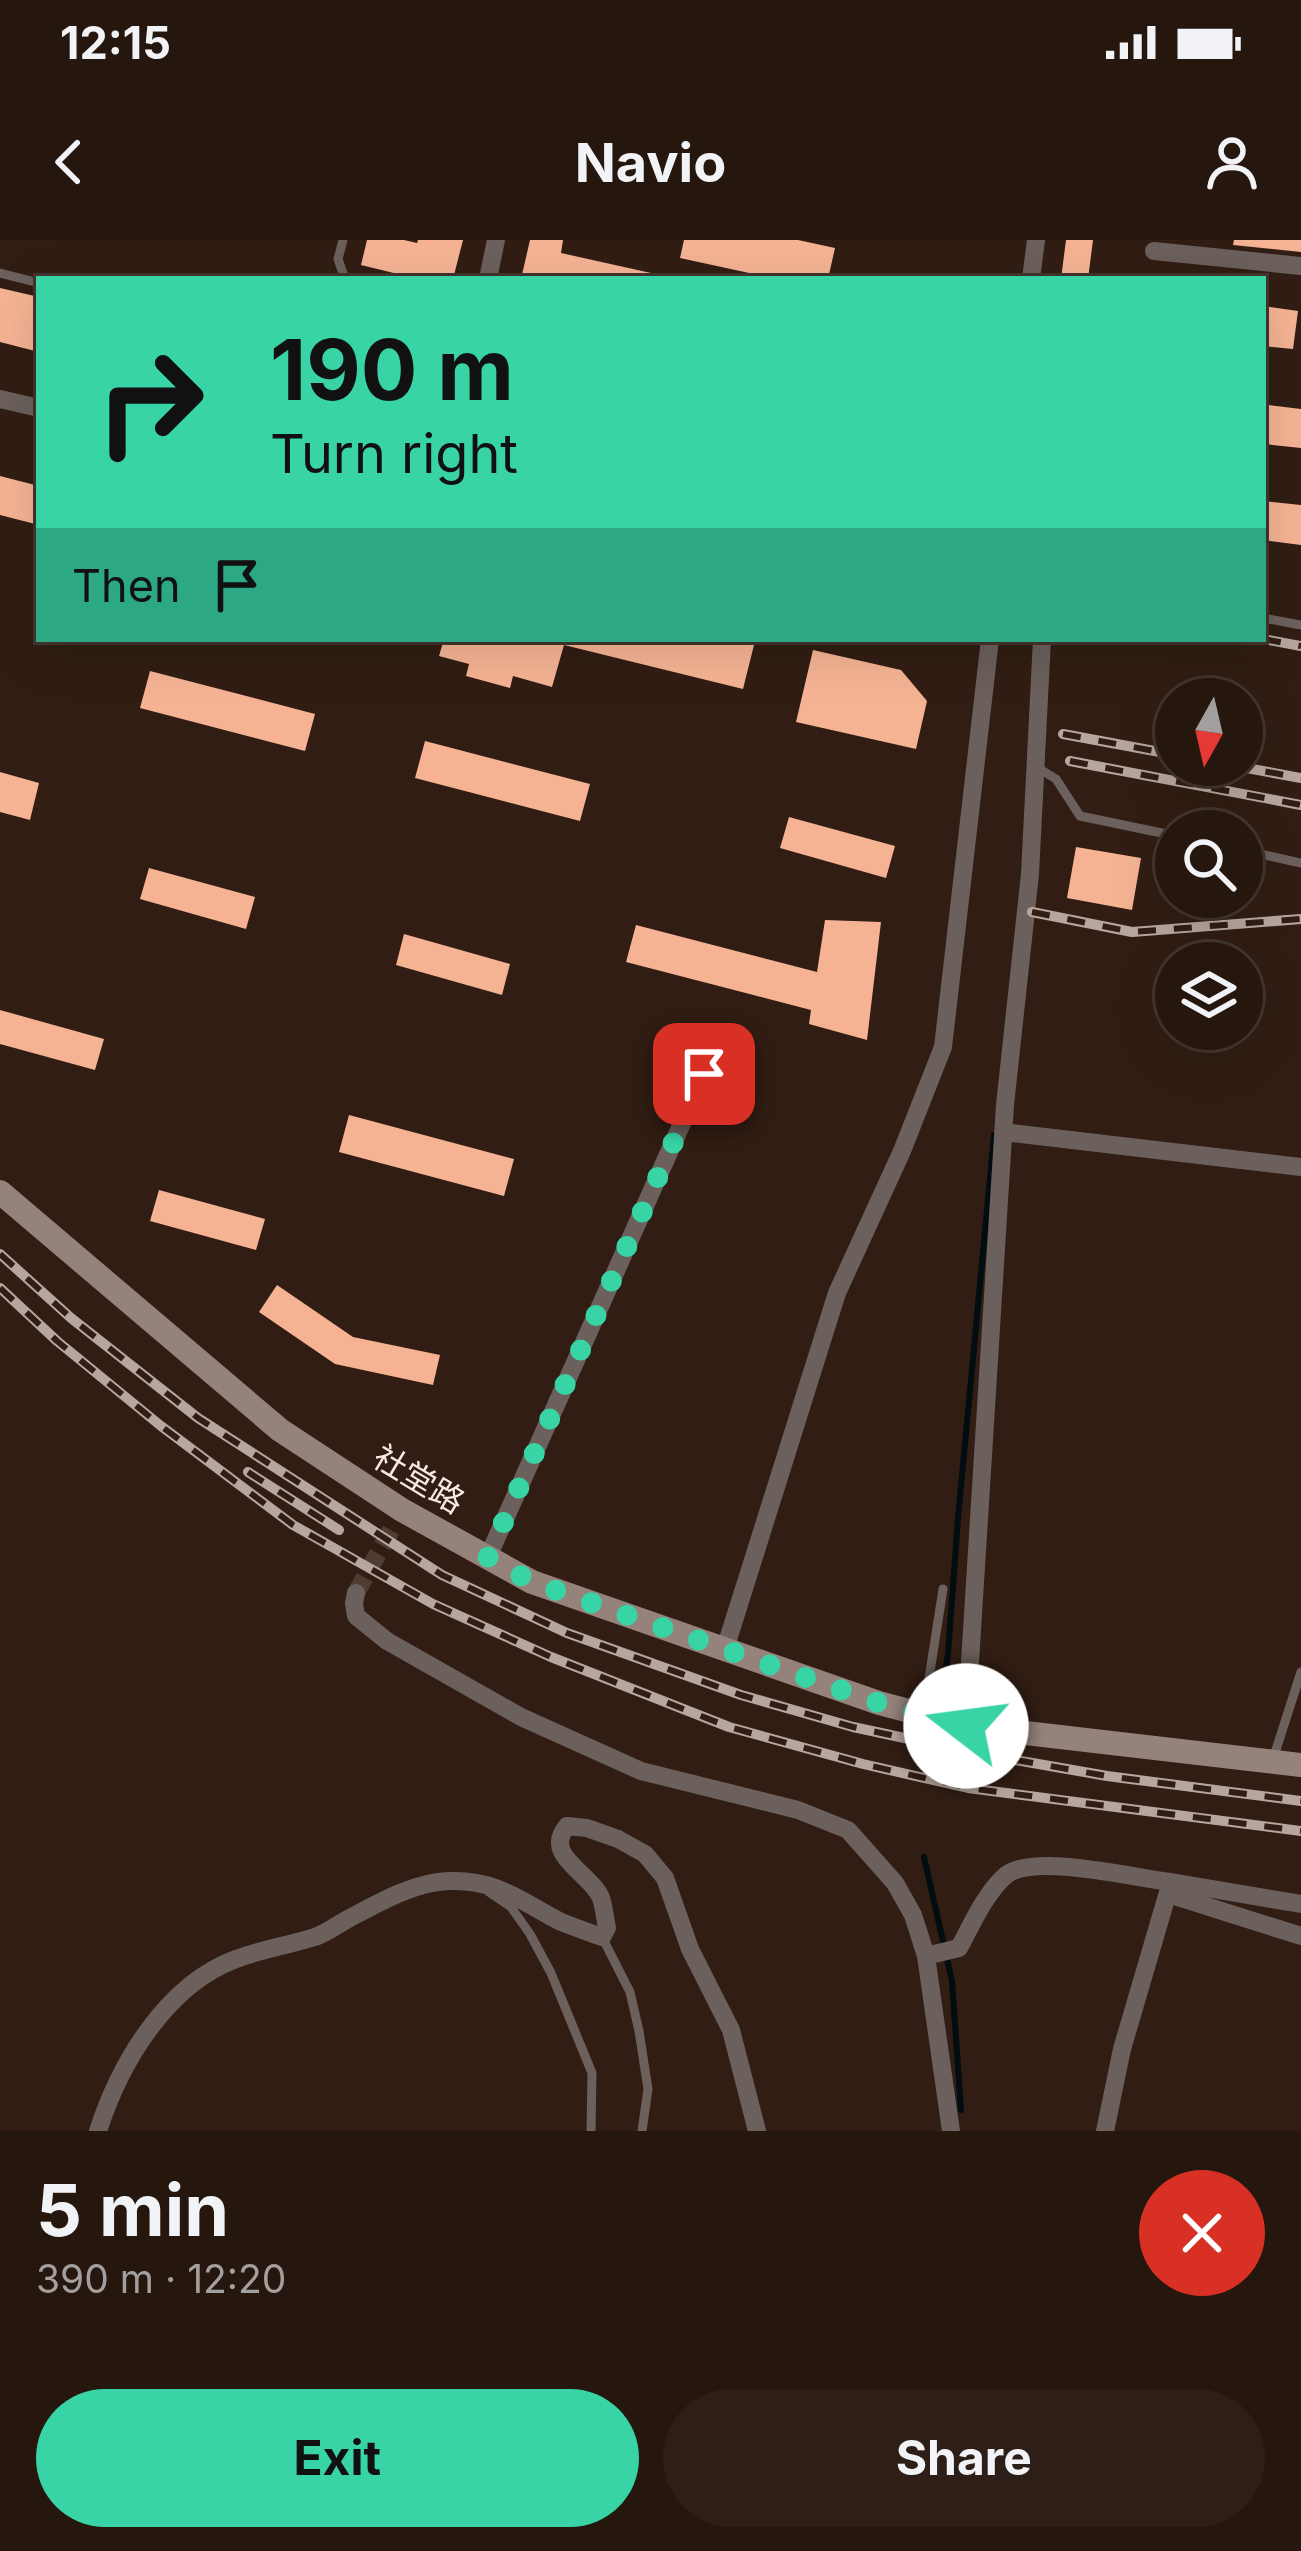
<!DOCTYPE html>
<html lang="en">
<head>
<meta charset="utf-8">
<style>
	:root { --surface:#25160e; --page:#2d1f17; --text:#f1f3f6; --muted:#a39f9e; --line:#42352e; --accent:#38d4a6 }
	body { margin:0; font-family:Inter,"Noto Sans SC",sans-serif; background:var(--page); color:var(--text); height:100vh; display:flex; flex-direction:column; font-size:45px; white-space:nowrap }
	* { box-sizing:border-box; margin:0 }
	p { font-size:39px; color:var(--muted) }
	.icon { flex:none; width:66px; height:66px; fill:none; stroke:currentColor; stroke-width:2; stroke-linecap:round; stroke-linejoin:round }
	.map { position:relative; height:1891px; overflow:hidden }
	.drawer { display:flex; flex-direction:column; background:var(--surface); flex:1 }
	.drawer>* { flex:none }
	.guide { position:absolute; left:36px; top:36px; width:1230px; height:366px; border-radius:0px; box-shadow:0 12px 48px #0002,0 0 0 3px var(--line); background:#38d4a6; color:#111; overflow:hidden }
	.needle { width:78px; rotate:188deg }
	.controls { position:absolute; left:1155px; top:438px; display:grid; gap:24px }
	.controls a { display:grid; place-items:center; width:108px; height:108px; border-radius:50%; background:var(--surface); box-shadow:0 12px 48px #0002,0 0 0 3px var(--line); font-size:60px }
	.pin { position:absolute; display:grid; place-items:center; width:102px; height:102px; color:#fff; margin:-51px; border-radius:24px; box-shadow:0 6px 18px #0006 }
	.me { position:absolute; width:132px; margin:-66px; rotate:285deg; stroke-linejoin:round; filter:drop-shadow(0 0 9px #0008) }
	.turn { display:flex; align-items:center; gap:42px; height:252px; padding:0 36px; font-size:54px }
	.turn .icon { width:156px; height:156px; stroke-width:2.5 }
	.turn b { display:block; font-size:84px; line-height:102px }
	.then { display:flex; align-items:center; height:114px; padding:0 36px; background:#0003; gap:24px; font-size:45px }
	.round { display:grid; place-items:center; flex:none; width:126px; height:126px; border-radius:63px; background:var(--page) }
	.summary { display:flex; align-items:center; justify-content:space-between; height:204px; padding:0 36px }
	h1 { font-size:72px; font-weight:700; line-height:90px }
	.button { display:flex; gap:24px; margin-top:auto; padding:24px 36px }
	.button a { flex:1; height:138px; border-radius:72px; background:var(--accent); color:#111; font-size:48px; font-weight:700; line-height:138px; text-align:center }
	.button a+a { background:var(--page); color:var(--text) }
	.status { display:flex; justify-content:space-between; align-items:center; height:84px; padding:0 60px; background:var(--surface); direction:ltr }
	.status svg { height:33px; fill:currentColor }
	header { display:flex; justify-content:space-between; align-items:center; height:156px; padding:0 36px; background:var(--surface); font-size:54px; font-weight:700 }
	.map>svg:first-child { display:block }
</style>
</head>
<body>
<div class="status"><b>12:15</b><svg viewBox="0 0 49 12"><path d="M0 12V9h3v3zM5 12V6h3v6zM10 12V3h3v9zM15 12V0h3v12zM26 1h20v11H26zM47 4h2v5h-2z"/></svg></div>
<header><svg class="icon" aria-label="back" viewBox="0 0 24 24"><path d="M15 5l-7 7 7 7"/></svg>Navio<svg class="icon" aria-label="person" viewBox="0 0 24 24"><circle cx="12" cy="8" r="4"/><path d="M4 21q1-7 8-7t8 7"/></svg></header>
<div class="map">
<svg width="1301" height="1891" viewBox="0 0 1301 1891">
	<rect width="100%" height="100%" fill="#311d13"/>
	<g fill="none" stroke-linecap="round" stroke-linejoin="round">
		<path stroke="#020d11" stroke-width="6" d="M939,1471l9,-57 10,-136 36,-383
			M924,1617l28,124 9,129"/>
	</g>
	<path fill="#f5b394" d="M367,0h37l13,3 1,-3h45l-10,39h-43v-2l-49,-12z
		M530,0h33l-2,13 90,20 -1,6h-129z
		M684,0h114l37,8 -7,31h-51l-97,-21z
		M1066,0h27l-5,39h-27z
		M1234,0h67v12l-68,-7z
		M0,48l39,9v55l-39,-10z
		M1263,66l35,5 -5,38 -30,-3z
		M1269,165l32,4v39l-37,-4z
		M0,236l39,10v39l-39,-10z
		M1263,261l38,4v40l-38,-5z
		M444,399h286l24,6 -11,44 -179,-44 -12,42 -39,-11 -3,12 -44,-12 3,-12 -30,-8z
		M813,410l88,20 26,31 -11,48 -120,-27z
		M150,431l165,43 -10,37 -165,-43z
		M425,501l165,43 -10,37 -165,-43z
		M0,532l39,11 -9,37 -30,-8z
		M789,577l106,29 -9,32 -106,-30z
		M1076,607l65,11 -9,52 -65,-12z
		M149,628l106,29 -9,32 -106,-30z
		M825,680l56,2 -14,118 -58,-16 2,-14 -185,-48 10,-37 181,47z
		M404,694l106,30 -8,31 -106,-30z
		M0,770l104,29 -9,31 -95,-26z
		M349,875l165,44 -10,37 -165,-44z
		M159,950l106,29 -9,31 -106,-29z
		M277,1045l76,52 87,18 -7,30 -98,-21 -76,-52z"/>
	<g fill="none" stroke-linecap="round" stroke-linejoin="round">
		<path stroke="#4f3c32" stroke-width="18" stroke-dasharray="18 9" stroke-linecap="butt" d="M356,1353l35,-63"/>
		<path stroke="#6b605b" stroke-width="9" d="M343,0l-5,19 7,20
			M0,33l39,10
			M1263,378l38,7
			M1038,528l18,11 24,37 96,20
			M1242,610l59,13
			M924,1470l19,-121
			M1274,1516l27,-84
			M489,1652l22,15 19,27 21,39 41,100 -1,58
			M602,1697l28,55 9,39 9,58 -6,42"/>
		<path stroke="#6b605b" stroke-width="18" d="M1154,11l147,15
			M488,39l8,-39
			M1031,39l5,-39
			M0,159l39,9
			M1003,892l298,35
			M488,1317l216,-483
			M356,1353l-2,10 2,13 31,25 134,76 120,54 157,39 50,20 47,53 18,32 13,41 25,175
			M725,1409l112,-356 65,-142 41,-104 47,-408
			M966,1486l39,-621 25,-231 12,-235
			M1171,1642l130,22
			M1168,1654l133,42
			M926,1716l33,-8c13,-24 26,-54 46,-72 27,-24 129,2 166,6l-49,167 -17,82
			M98,1891c22,-68 68,-146 138,-172 26,-10 54,-14 79,-22 11,-4 22,-12 33,-18 30,-16 66,-37 101,-38 47,-2 72,20 110,40 14,6 29,11 43,16l5,-9c-2,-10 -3,-21 -6,-30 -11,-26 -59,-42 -34,-72l20,2 31,11 27,15 20,24 25,71 41,81 26,101"/>
		<path stroke="#95837b" stroke-width="24" d="M0,952l280,238 122,80 130,72 347,121 87,23 335,39"/>
		<g stroke="#b6a69e" stroke-width="10">
			<path id="rail" d="M1263,399l38,7
				M1063,494l113,21
				M1070,521l231,44
				M1230,525l71,13
				M1032,672l100,20 169,-13
				M0,1014l71,64 127,100 244,157 125,58 174,62 112,32 117,25 137,24 194,25
				M0,1048l57,53 104,85 132,99 140,79 118,53 178,70 134,37 105,24 333,43
				M248,1232l91,58"/>
		</g>
		<use href="#rail" stroke="#311d13" stroke-width="6" stroke-dasharray="18" stroke-linecap="butt"/>
	</g>
	<g fill="none" stroke-linecap="round" stroke-linejoin="round">
		<path stroke="#38d4a6" stroke-width="21" stroke-dasharray="0 37.8" d="M704,834l-216,483 44,25 347,121 87,23"/>
	</g>
	<g text-anchor="middle" stroke-width="12" stroke-linejoin="round" paint-order="stroke">
		<g font-size="33" fill="#f7e9e2" stroke="#311d13">
			<text transform="translate(419 1239) rotate(31)" y="12">社堂路</text>
		</g>
	</g>
</svg>
<div class="controls">
<a><svg class="needle" viewBox="-14 -14 28 28"><path d="M0-13l5 13h-10z" fill="#e53935"/><path d="M0 13l5-13h-10z" fill="#a39f9e"/></svg></a>
<a><svg class="icon" aria-label="search" viewBox="0 0 24 24"><circle cx="10" cy="10" r="6"/><path d="M15 15l6 6"/></svg></a>
<a><svg class="icon" aria-label="layers" viewBox="0 0 24 24"><path d="M12 4l9 5-9 5-9-5zM3 14l9 5 9-5"/></svg></a>
</div>
<div class="pin" style="left:704px;top:834px;background:#d93025"><svg class="icon" aria-label="arrive" viewBox="0 0 24 24"><path d="M6 21V4h12l-3 4 3 4H6"/></svg></div>
<svg class="me" style="left:966px;top:1486px" viewBox="-20 -20 40 40"><circle r="19" fill="#fff"/><path d="M0-13L10 11 0 6-10 11z" fill="#38d4a6"/></svg>
<div class="guide">
<div class="turn"><svg class="icon" aria-label="right" viewBox="0 0 24 24"><path d="M7 20v-9h11M14 6l5 5-5 5"/></svg><div><b>190 m</b>Turn right</div></div>
<div class="then">Then<svg class="icon" aria-label="arrive" viewBox="0 0 24 24"><path d="M6 21V4h12l-3 4 3 4H6"/></svg></div>
</div>
</div>
<section class="drawer">
<div class="summary"><div><h1>5 min</h1><p>390 m · 12:20</p></div><a class="round" style="background:#d93025;color:#fff"><svg class="icon" aria-label="close" viewBox="0 0 24 24"><path d="M6 6l12 12M18 6L6 18"/></svg></a></div>
<div class="button"><a>Exit</a><a>Share</a></div>
</section>
</body>
</html>
